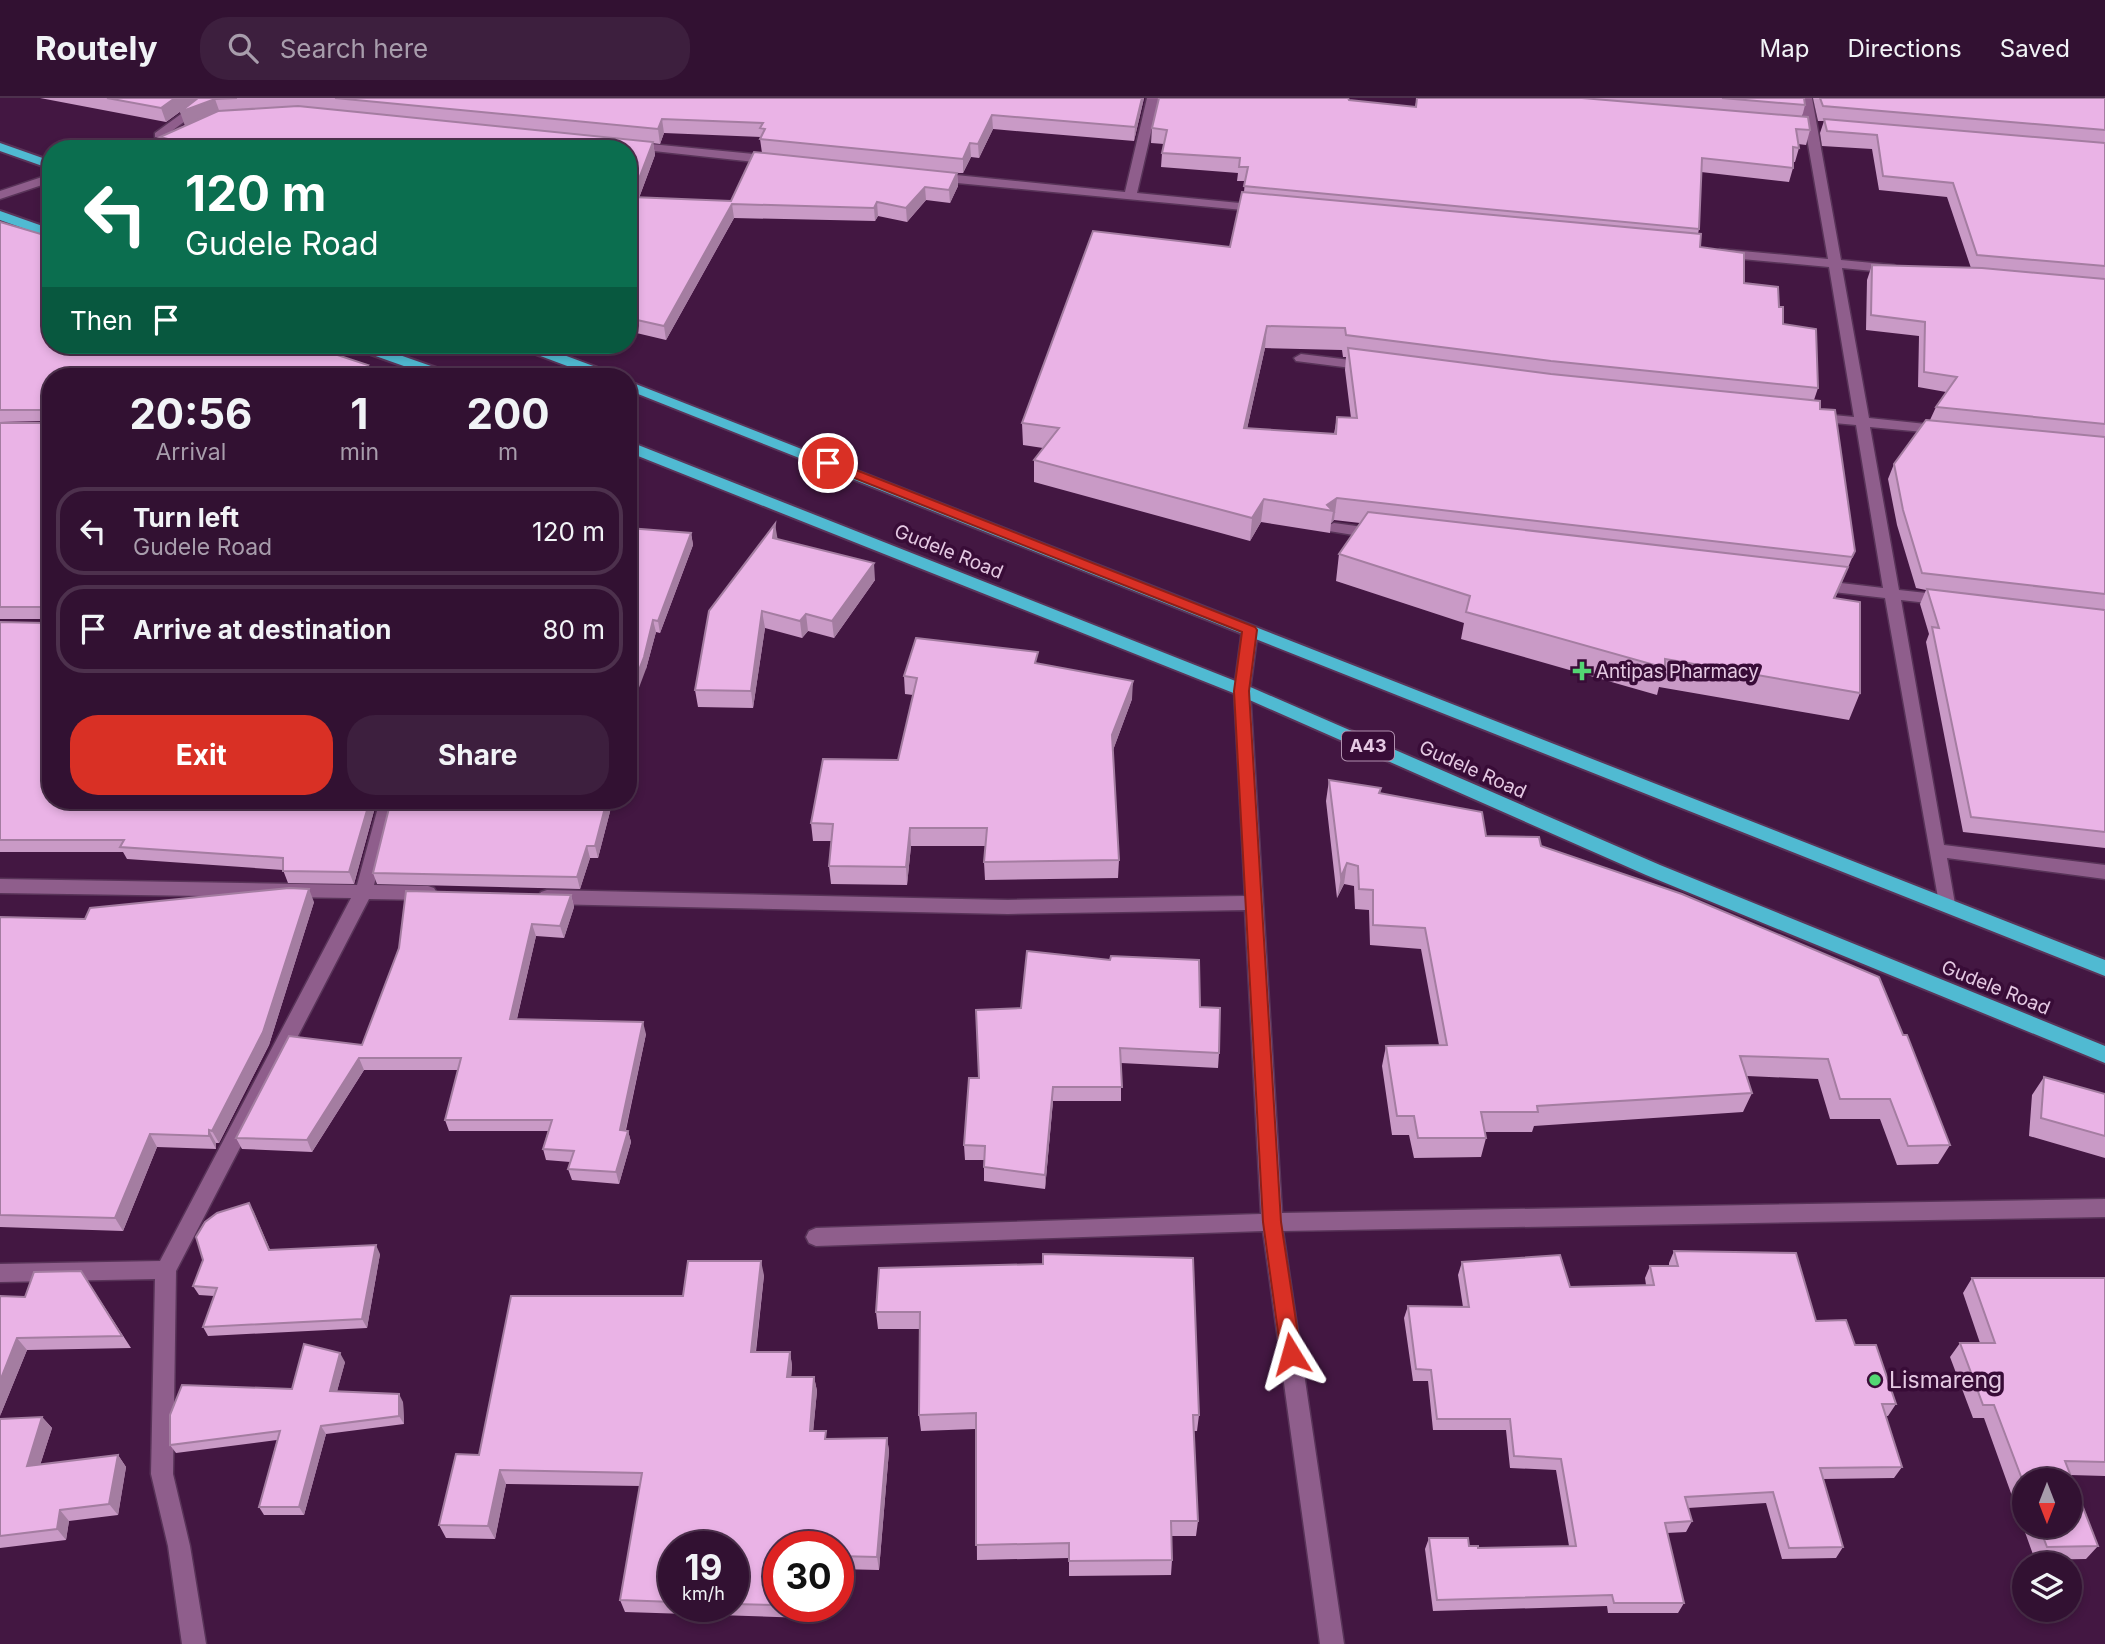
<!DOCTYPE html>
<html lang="en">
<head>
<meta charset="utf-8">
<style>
	:root { --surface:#321132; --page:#3d1f3e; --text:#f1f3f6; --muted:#a89dac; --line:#4d314d; --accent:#d93025 }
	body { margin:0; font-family:Inter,sans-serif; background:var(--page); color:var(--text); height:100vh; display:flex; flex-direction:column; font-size:26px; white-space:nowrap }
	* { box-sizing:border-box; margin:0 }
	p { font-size:23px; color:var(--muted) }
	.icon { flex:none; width:38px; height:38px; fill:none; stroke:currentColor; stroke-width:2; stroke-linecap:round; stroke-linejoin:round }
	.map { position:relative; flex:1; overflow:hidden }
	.sheet { position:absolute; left:42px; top:270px; width:595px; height:441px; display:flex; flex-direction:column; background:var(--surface); border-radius:28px; box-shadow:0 4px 10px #0003,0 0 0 2px var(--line) }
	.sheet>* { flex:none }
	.hud { position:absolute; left:42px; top:42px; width:595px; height:214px; border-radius:28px; box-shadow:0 4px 10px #0003,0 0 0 2px var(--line); background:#0b6e4f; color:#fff; overflow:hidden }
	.needle { width:46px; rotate:180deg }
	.fabs { position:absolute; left:2012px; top:1370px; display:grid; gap:14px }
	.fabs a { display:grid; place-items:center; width:70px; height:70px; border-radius:50%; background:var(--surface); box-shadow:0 4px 10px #0003,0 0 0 2px var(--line); font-size:35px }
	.speed { position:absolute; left:658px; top:1433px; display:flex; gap:14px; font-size:35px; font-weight:700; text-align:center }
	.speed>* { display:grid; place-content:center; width:91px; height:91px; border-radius:50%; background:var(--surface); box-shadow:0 4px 10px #0003,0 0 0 2px var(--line); line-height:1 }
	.speed small { font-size:18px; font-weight:400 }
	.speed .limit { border:10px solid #d22; background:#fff; color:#111 }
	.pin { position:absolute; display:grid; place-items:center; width:60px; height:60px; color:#fff; margin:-30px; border:4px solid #fff; border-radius:50%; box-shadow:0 2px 7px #0007 }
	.me { position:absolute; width:77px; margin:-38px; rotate:352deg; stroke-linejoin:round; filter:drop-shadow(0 0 5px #0008) }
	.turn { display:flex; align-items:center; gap:24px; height:147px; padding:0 28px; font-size:32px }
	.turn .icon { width:91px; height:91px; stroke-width:2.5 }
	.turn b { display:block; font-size:49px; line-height:60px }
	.then { display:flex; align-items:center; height:66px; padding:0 28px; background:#0003; gap:14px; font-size:26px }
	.eta { display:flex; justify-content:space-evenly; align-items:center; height:119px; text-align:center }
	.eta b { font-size:42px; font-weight:700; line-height:49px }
	.primary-button { display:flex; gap:14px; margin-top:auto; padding:14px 28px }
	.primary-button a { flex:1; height:80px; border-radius:28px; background:var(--accent); color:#fff; font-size:28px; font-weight:700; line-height:80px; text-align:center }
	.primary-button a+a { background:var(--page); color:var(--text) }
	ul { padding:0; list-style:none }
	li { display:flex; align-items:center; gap:21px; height:88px; margin:0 14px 10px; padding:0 14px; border:4px solid var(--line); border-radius:28px }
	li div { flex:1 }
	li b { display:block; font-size:26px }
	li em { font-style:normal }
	header { display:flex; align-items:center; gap:42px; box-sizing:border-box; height:98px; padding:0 35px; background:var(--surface); border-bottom:2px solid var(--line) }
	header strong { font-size:33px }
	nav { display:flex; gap:38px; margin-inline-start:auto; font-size:24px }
	.search { width:490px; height:63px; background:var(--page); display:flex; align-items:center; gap:18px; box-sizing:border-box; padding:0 24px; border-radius:28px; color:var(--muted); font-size:26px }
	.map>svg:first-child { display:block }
</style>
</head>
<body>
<header>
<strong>Routely</strong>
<div class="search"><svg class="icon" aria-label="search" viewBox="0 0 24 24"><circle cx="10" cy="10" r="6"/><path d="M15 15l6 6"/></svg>Search here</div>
<nav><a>Map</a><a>Directions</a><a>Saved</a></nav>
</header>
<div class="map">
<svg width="2105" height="1546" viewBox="0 0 2105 1546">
	<rect width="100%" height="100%" fill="#431742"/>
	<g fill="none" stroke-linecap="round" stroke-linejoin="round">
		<g stroke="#593459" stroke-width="3">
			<path id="minor" d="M203,0h13l-51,38 22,-5v4l-32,14h-17l22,-11 -5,-1v-4z
				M1147,0h12l-22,95 123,12 6,4 -2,3 -328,-31 -6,-4 6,-4 189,19z
				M1800,0h12l29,162 53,5 6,4 -6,4 -52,-5 27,150 76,8 7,4 -7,4 -75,-7 29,163 46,5 8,5 -8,5 -44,-5 43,245 161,20v14l-158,-21 8,46 -3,5h-12l-55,-311 -69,-8 -8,-5 8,-5 67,8 -27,-163 -44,-4 -7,-4 7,-4 42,4 -25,-150 -109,-10 -6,-4 6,-4 108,10z
				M630,44l143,14 6,4 -6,4 -147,-16v-4z
				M51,76v8l-51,17v-8z
				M1301,256l66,8 7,4 -7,4 -71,-9 -2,-3z
				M1334,425l44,6 7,5 -7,5 -49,-8 -2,-3 2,-3z
				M1250,527l8,5 -8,60 32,523 823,-14v18l-822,14 61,413h-24l-57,-413 -447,15 -7,-3 -3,-6 3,-6 7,-3 445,-14 -16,-304 -237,4 -461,-10 -6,-2 -3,-5 3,-5 6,-2 461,10 237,-4 -11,-206 8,-60z
				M380,702h16l-22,85 54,1 6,2 3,5 -3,5 -6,2 -59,-1 -193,372 -3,203 17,72 16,98h-24l-14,-98 -17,-72 4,-195 -155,3v-18l160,-3 191,-363 -351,-5v-14l357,6z"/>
		</g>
		<g stroke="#593459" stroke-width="4">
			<path id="trunk" d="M0,45l51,18v8l-51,-18z
				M0,113l51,18v9l-51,-18z
				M351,247h20l80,28 2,3h-21l-79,-28z
				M517,247h20l75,28 2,3h-20l-75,-28z
				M628,283l1477,579v16l-1477,-586z
				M628,343l620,245 412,179 445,181v17l-459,-188 -410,-181 -608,-242z"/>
		</g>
		<use href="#minor" fill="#8f5e8c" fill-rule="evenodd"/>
		<use href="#trunk" fill="#50bad2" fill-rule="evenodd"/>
	</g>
	<path fill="#c99ac6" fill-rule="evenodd" d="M40,0h1104l-10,43 -141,-12 -14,29 -8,-1 -8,16h-6l1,13 -8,17 -24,-3 -19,22 -29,-6 -3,5 -141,-3 -68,122 -38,-9v-182h-464l-4,-12 25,-11 7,-23 -26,19zM664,35l97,4 -1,2 2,14 -31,48 -92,-3 16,-43 -2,-12 7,1z
		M1417,0h387l1,7 -3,12 8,13 -4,15 -8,-1 1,4 -4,14h-2v6l-4,14 -88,-10 -2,57 -1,5 2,13 44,36 35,24 4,17 35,64 -4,12 6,9 35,142 -20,47 25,95 -11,27 -190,-33 -2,8 -196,-56 3,-16 -128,-42 3,-27 21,-31 -26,-3 -3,3 -1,10 -69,-11 -11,19 -216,-59v-22l9,-12 -20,-3 -1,-22 208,-176 14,-55 1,-11h-8l1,-8 -77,-6 1,-14 2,-9 -13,-1 1,-15 197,-28 66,7zM1265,250l77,2 1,7h3l-1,13 6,48 -14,-1 -3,17 -87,-5z
		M1813,0h292v750l-142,-16 -37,-190 3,-8 -9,-30 6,-14 -10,-2 -19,-63 -9,-46 6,-15 36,-44 6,-13 10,-15 -28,-5 1,-51 -53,-6 1,-50 5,-15 99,3 -24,-71 -68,-7 -7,-41 -50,-3 -2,-13 4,-12h-6z
		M0,124l51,154v424h326l-23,84 -66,-1 -5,-13 -156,-11 -4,-7h-123v-230l45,1 1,-4h-46v-196h46v-2l-46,1z
		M628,430l63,5 2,12 -33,88 -4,-1 -10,37z
		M777,441l98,41 -41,58 -26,-7 -6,7 -37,-10 -12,80 -55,-1 -3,-17z
		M1039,566l93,35 -19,51 6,110 -1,18 -133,2 -1,-18 2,-16h-75l-4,39 -76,-1 -2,-18 2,-25h-18l-2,-18 87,-63 15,-65 -8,-1 -1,-18z
		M1329,682l52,8 -1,5 106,43 55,10 362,189 47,110 -12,19 -41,1 -17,-46h-50l-12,-40 -71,-3 5,17 -9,19 -209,14 -2,6h-47l1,6 -5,19 -67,1 -5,-23h-17l-10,-69 4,-20 53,-1 -18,-96 -51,-4 -1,-35 -14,-1 -1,-23 -10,-2 -7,14 -11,-97z
		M391,702h222l-15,58h-8l-10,31 -203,-5 -4,-11z
		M571,797l3,12 -10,31 -28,-2 -19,83 129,15 -20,96 2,1 3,11 -12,42 -47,-4 -4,-11 2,-7 -24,-2 -3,-11 5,-18h-99l-4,-11 13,-50h-94l-52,82 -70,-3 -6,-11 126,-93z
		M314,804l-45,143 -50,98h-3v6l-59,-2 -34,84 -123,-4v-310l85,2z
		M1200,909l19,46 -1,15 -97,-5v38h-68l-8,88 -61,-8v-21h-19l-1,-15 15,-67z
		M2044,979l61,17v64l-76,-22 3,-41z
		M249,1105l21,47 110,4 -13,74 -159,8 -5,-9 11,-31 -15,-1 -6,-9z
		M1674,1153l142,70 39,24 41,59 -8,12h-3l17,51 -8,11 -71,1 20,68 -7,11 -54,1 -16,-56 -78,5 4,13 -6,11 -19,1 17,70 -6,10h-70l-1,-7 -174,5 -8,-62 4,-11 49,10 91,-2 -13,-76 -46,-2 -4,-38h-73l-5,-49h-15l-9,-63 4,-12 55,1 -5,-32 4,-13 108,25 76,-2 -1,-7 5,-12h19v-3z
		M879,1170l320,147 -2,16h-3l4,90 -2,15h-25l1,24 -1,15 -102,1v-18l-92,2 -1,-131 -55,2 -2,-16 1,-86h-42l-2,-17z
		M764,1177l-8,77h34l2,14 -1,11h23l3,14 -4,40 14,8 60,-1 2,13 -10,119 -41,-1v-22h-59v59h29l-2,12 -181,-6 -5,-12 20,-114 -134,-2 -11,55 -49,-1 -7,-13 40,-70 204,-159zM674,1449h59v59h-59z
		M1972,1180h133v198l-35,-1 28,71 -12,13 -51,1 -51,-142h-11l-23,-61 10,-14h20l-17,-50zM2025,1382l45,46h-45z
		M89,1185l42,65 -104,2 -27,66 25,-119z
		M345,1264l-8,29 66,11 1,22 -78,10 -22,81h-40l-5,-8 18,-67 -101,13 -6,-8 122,-56z
		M42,1319l10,11 -12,37 78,-10 8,12 -8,48 -49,6 -3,19 -66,8v-129z"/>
	<path fill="#a47da1" d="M175,0h24l-33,24 -5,-14z
		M1142,0h2l-10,43 1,-14z
		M215,1l5,14 -35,13 -5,-14z
		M992,17l1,14 -14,29 -1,-14z
		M662,21l2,14 -4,11 -2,-15z
		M653,44l2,13 -21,56 -2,-14z
		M970,45l1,14 -8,16v-14z
		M957,75l1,13 -8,17 -1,-13z
		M925,89l1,13 -19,22 -1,-14z
		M877,104l1,14 -3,5 -1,-13z
		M732,106l2,14 -68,122 -2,-14z
		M1267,228l-2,22 -23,103 2,-23z
		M368,267l4,11h-18z
		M1337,400l-3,22 -3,3 2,-12 -6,-6z
		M1264,401l-3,23 -11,19 2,-23z
		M775,426l3,17 -5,-3z
		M691,435l2,12 -33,88 -2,-12z
		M874,465l1,17 -41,58 -2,-17z
		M1848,469l-11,27 -14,31 11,-27z
		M762,513l3,17 -12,80 -2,-17z
		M806,516l2,17 -6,7 -2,-17z
		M653,522l3,12 -10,37 -18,48v-19z
		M1133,583l-1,18 -20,54v-18z
		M370,702h7l-23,84 -5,-12z
		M607,702h6l-15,58 -3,-12z
		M910,730l1,18 -4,39 -1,-18z
		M587,748l3,12 -10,31 -3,-12z
		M1347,765l-3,21 -7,14 4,-21z
		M309,791l5,13 -45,143 -50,98 -7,-12z
		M571,797l3,12 -10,31 -4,-12z
		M532,826l4,12 -22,95 -4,-12z
		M643,924l3,12 -23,108 -3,-12z
		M359,960l5,12 -52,82 -5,-12z
		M1053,989v14l-8,88v-14z
		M209,1032l7,13v6l-7,-13z
		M628,1033l3,11 -12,42 -3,-12z
		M150,1036l7,13 -34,84 -8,-13z
		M249,1105l5,9 20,47 -5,-9z
		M376,1147l4,9 -13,74 -5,-9z
		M761,1163l3,14 -10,91 -3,-14z
		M17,1240l10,12 -27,66v-35z
		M790,1254l2,14 -2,25 -3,-14z
		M340,1255l5,9 -10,37 -5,-8z
		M814,1279l3,14 -5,53 -2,-13z
		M399,1296l4,8 1,22 -5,-8z
		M42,1319l10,11 -16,50 -9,-12z
		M321,1328l5,8 -22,81 -5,-8z
		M887,1340l2,13 -10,119 -2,-13z
		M118,1357l8,12 -8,48 -9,-11z
		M500,1372l6,14 -11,55 -7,-13z
		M60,1412l9,11 -3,19 -9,-11z
		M804,1508h4l-2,12z"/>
	<path fill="#eab3e6" stroke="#a47da1" stroke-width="2" d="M107,0h68l-14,10z
		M198,0h39l-22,1 -35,13z
		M335,0h807l-7,29 -143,-12 -14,29 -8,-1 -7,16 -203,-20 5,-10 -5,-1 3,-5 -101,-4 -4,10z
		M1159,0h189l1,2 67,7 1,-9h165l226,19 2,13 -14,-1 3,19 -6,-1v21l-91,-10 -3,71 -455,-43 4,-19h-9l1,-9 -78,-5 5,-23 -15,-2z
		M1722,0h82l1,7z
		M1820,0h285v32l-282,-24z
		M298,8l355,36 -21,55 99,4 23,-49 203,21 -8,17 -24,-3 -19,21 -29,-6 -3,6 -142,-4 -68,122 -36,-8v-169h-421l-47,-12 58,-26z
		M1824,21l281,24v123l-128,-11 -24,-72 -70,-7 -6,-41 -50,-4z
		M1242,94l459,42 -1,13 44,6v30l34,4 1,20h4v17l33,5 2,59 -267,-27 -205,-26 -1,-7 -78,-2 -23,102 92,6 1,-17 20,1 -9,-70 203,26 269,27v8l15,1 20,141 -3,6 -515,-59 -10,7 6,6 -69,-12 -12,19 -218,-58 25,-32 -37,-5 71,-192 137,16z
		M0,124l51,15v108h256l61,20 -14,11h-303v424h319l-21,72 -66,-1v-13l-163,-11 4,-7h-124v-218l45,1 3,-13 -3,-3h-45v-184h46l2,-11 -2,-2h-46z
		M1872,167l110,3 123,11v145l-169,-17 21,-30 -33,-5 1,-50 -54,-7z
		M1926,322l179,17v157l-183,-21 -19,-63 -9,-46z
		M1368,414l480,55 -14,31 26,4v91l-195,-34v9l-199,-56 4,-16 -131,-42z
		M775,426l-2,14 101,25 -42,58 -26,-7 -6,7 -38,-10 -11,80 -56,-1 14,-79z
		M628,430l63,5 -33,88 -5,-1 -9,37 -16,41z
		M1927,491l178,21v222l-134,-15 -39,-190 7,1z
		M916,540l122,14 -3,11 98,18 -21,54 7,125 -135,2 3,-34h-77l-4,39 -77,-1 4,-42 -22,-1 12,-64 75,1 19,-82 -13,-2z
		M1329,682l52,8 -2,5 103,19 4,24 53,1 2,9 141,48 197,83 24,58h4l43,110 -42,1 -18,-47h-50l-12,-40 -88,-3 12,37 -215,13 1,6h-57l5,26h-68l-4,-22h-17l-11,-70 61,-1 -22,-117 -52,-3v-35l-14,-1 -1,-23 -11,-3 -6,14z
		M391,702h216l-12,46h-8l-10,31 -204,-4z
		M289,790l20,1 -46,143 -51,99 -3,-1v6l-59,-2 -35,84 -115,-3v-298l85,2 5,-11z
		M406,793l165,4 -11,31 -28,-2 -22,95 133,3 -23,108 8,1 -12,41 -48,-3 6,-18 -31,-2 9,-29h-107l16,-62h-102l-52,82 -71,-2 53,-102 73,9 37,-97z
		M1027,853l83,9 1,-4 88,4 1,47 20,1 -1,45 -99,-5 2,39h-69l-8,88 -61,-8 1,-21 -21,-1 5,-67h10l-3,-68 45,-2z
		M2044,979l61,17v42l-64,-18z
		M249,1105l20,47 107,-5 -14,74 -159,8 14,-39 -24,-2 10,-26 -7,-23 9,-15 12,-9z
		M1674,1153l122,2 20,68 30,-1 9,25h21l20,59h-14l20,63 -82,1 23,79 -54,1 -16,-56 -88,5 7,24 -27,2 19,80h-70l-2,-8 -175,5 -8,-62h39l1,8h9v2l98,-2 -15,-87 -47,-3 -4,-37h-73l-6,-49 -15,-1 -8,-63 61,1 -7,-45 98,-7 10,32 84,-2 -4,-19h28z
		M1043,1156l150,4 6,157h-6l5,106h-27l1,39 -103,1v-18l-93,2v-132l-57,2 1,-103h-44l3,-44 164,-4z
		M688,1163h73l-10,91h39l-3,25h27l-4,54h16l-1,8 62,-1 -10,119 -39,-1v-9h-59v58l-46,-1v-57h-59v55l-54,-2 22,-127 -142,-3 -12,56 -49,-1 17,-71 23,1 32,-159h172z
		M81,1173l41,65 -105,2 -17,43v-85l25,1 9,-25z
		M1972,1180h133v184l-40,-1 33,85 -51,1 -8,-21h31v-46h-45v7l-31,-82h-11l-23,-62h35z
		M304,1246l36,9 -10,38 69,3v22l-78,10 -22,81h-40l21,-76 -110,14v-30l12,-30 110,4z
		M42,1319l-15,49 91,-11 -9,49 -49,6 -3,19 -57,7v-117z"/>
	<path fill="#d93025" stroke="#8d1f18" stroke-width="2" d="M828,361l427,168 2,3 -8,61 32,531 20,132 -3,6 -7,3 -7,-3 -3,-6 -18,-132 -29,-531 8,-59 -418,-166 -2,-3z"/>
	<g fill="#53d673" stroke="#380c37" stroke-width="2.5">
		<path d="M1578.5 562.5h7v7h7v7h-7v7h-7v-7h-7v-7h7z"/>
		<circle cx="1875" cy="1282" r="7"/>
	</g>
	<g text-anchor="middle" stroke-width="7" stroke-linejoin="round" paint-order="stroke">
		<rect fill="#380c37" stroke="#b190af" stroke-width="2" x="1342" y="633.5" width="52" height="29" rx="5"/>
		<g font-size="18" font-weight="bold" fill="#e5c9e3">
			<text x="1368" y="654">A43</text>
		</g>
		<g font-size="19" fill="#e5c9e3" stroke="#380c37">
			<text transform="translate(949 453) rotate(22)" y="7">Gudele Road</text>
			<text transform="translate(1473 671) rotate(24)" y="7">Gudele Road</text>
			<text transform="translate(1996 889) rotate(22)" y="7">Gudele Road</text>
		</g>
		<g font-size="19" fill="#e5c9e3" stroke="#380c37" text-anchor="start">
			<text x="1596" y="580">Antipas Pharmacy</text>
		</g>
		<g font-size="23" fill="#e5c9e3" stroke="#380c37" text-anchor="start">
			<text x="1889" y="1290">Lismareng</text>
		</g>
	</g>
</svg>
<div class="fabs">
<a><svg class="needle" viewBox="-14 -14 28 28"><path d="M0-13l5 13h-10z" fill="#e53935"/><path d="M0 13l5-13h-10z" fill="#a89dac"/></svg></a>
<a><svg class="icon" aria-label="layers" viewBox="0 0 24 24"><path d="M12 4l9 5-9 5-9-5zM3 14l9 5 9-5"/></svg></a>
</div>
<div class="speed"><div>19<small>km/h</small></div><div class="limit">30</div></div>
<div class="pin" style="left:828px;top:365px;background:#d93025"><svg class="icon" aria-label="arrive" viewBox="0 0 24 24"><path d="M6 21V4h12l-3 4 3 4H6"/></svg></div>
<svg class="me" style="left:1291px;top:1256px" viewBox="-20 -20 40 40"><path d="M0-17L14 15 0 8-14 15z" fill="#d93025" stroke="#fff" stroke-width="4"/></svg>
<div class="hud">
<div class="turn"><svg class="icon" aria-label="left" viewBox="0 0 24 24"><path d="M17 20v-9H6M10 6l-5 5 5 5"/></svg><div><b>120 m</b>Gudele Road</div></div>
<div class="then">Then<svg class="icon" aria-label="arrive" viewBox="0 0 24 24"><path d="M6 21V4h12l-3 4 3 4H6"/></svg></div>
</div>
<section class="sheet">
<div class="eta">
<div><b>20:56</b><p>Arrival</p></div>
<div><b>1</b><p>min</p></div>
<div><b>200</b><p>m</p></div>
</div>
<ul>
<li><svg class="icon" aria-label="left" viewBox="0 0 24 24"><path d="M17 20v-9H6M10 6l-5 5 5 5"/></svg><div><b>Turn left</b><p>Gudele Road</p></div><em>120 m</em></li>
<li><svg class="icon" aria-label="arrive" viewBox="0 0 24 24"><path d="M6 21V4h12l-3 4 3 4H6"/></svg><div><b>Arrive at destination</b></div><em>80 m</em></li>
</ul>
<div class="primary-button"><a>Exit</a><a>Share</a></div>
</section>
</div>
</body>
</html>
